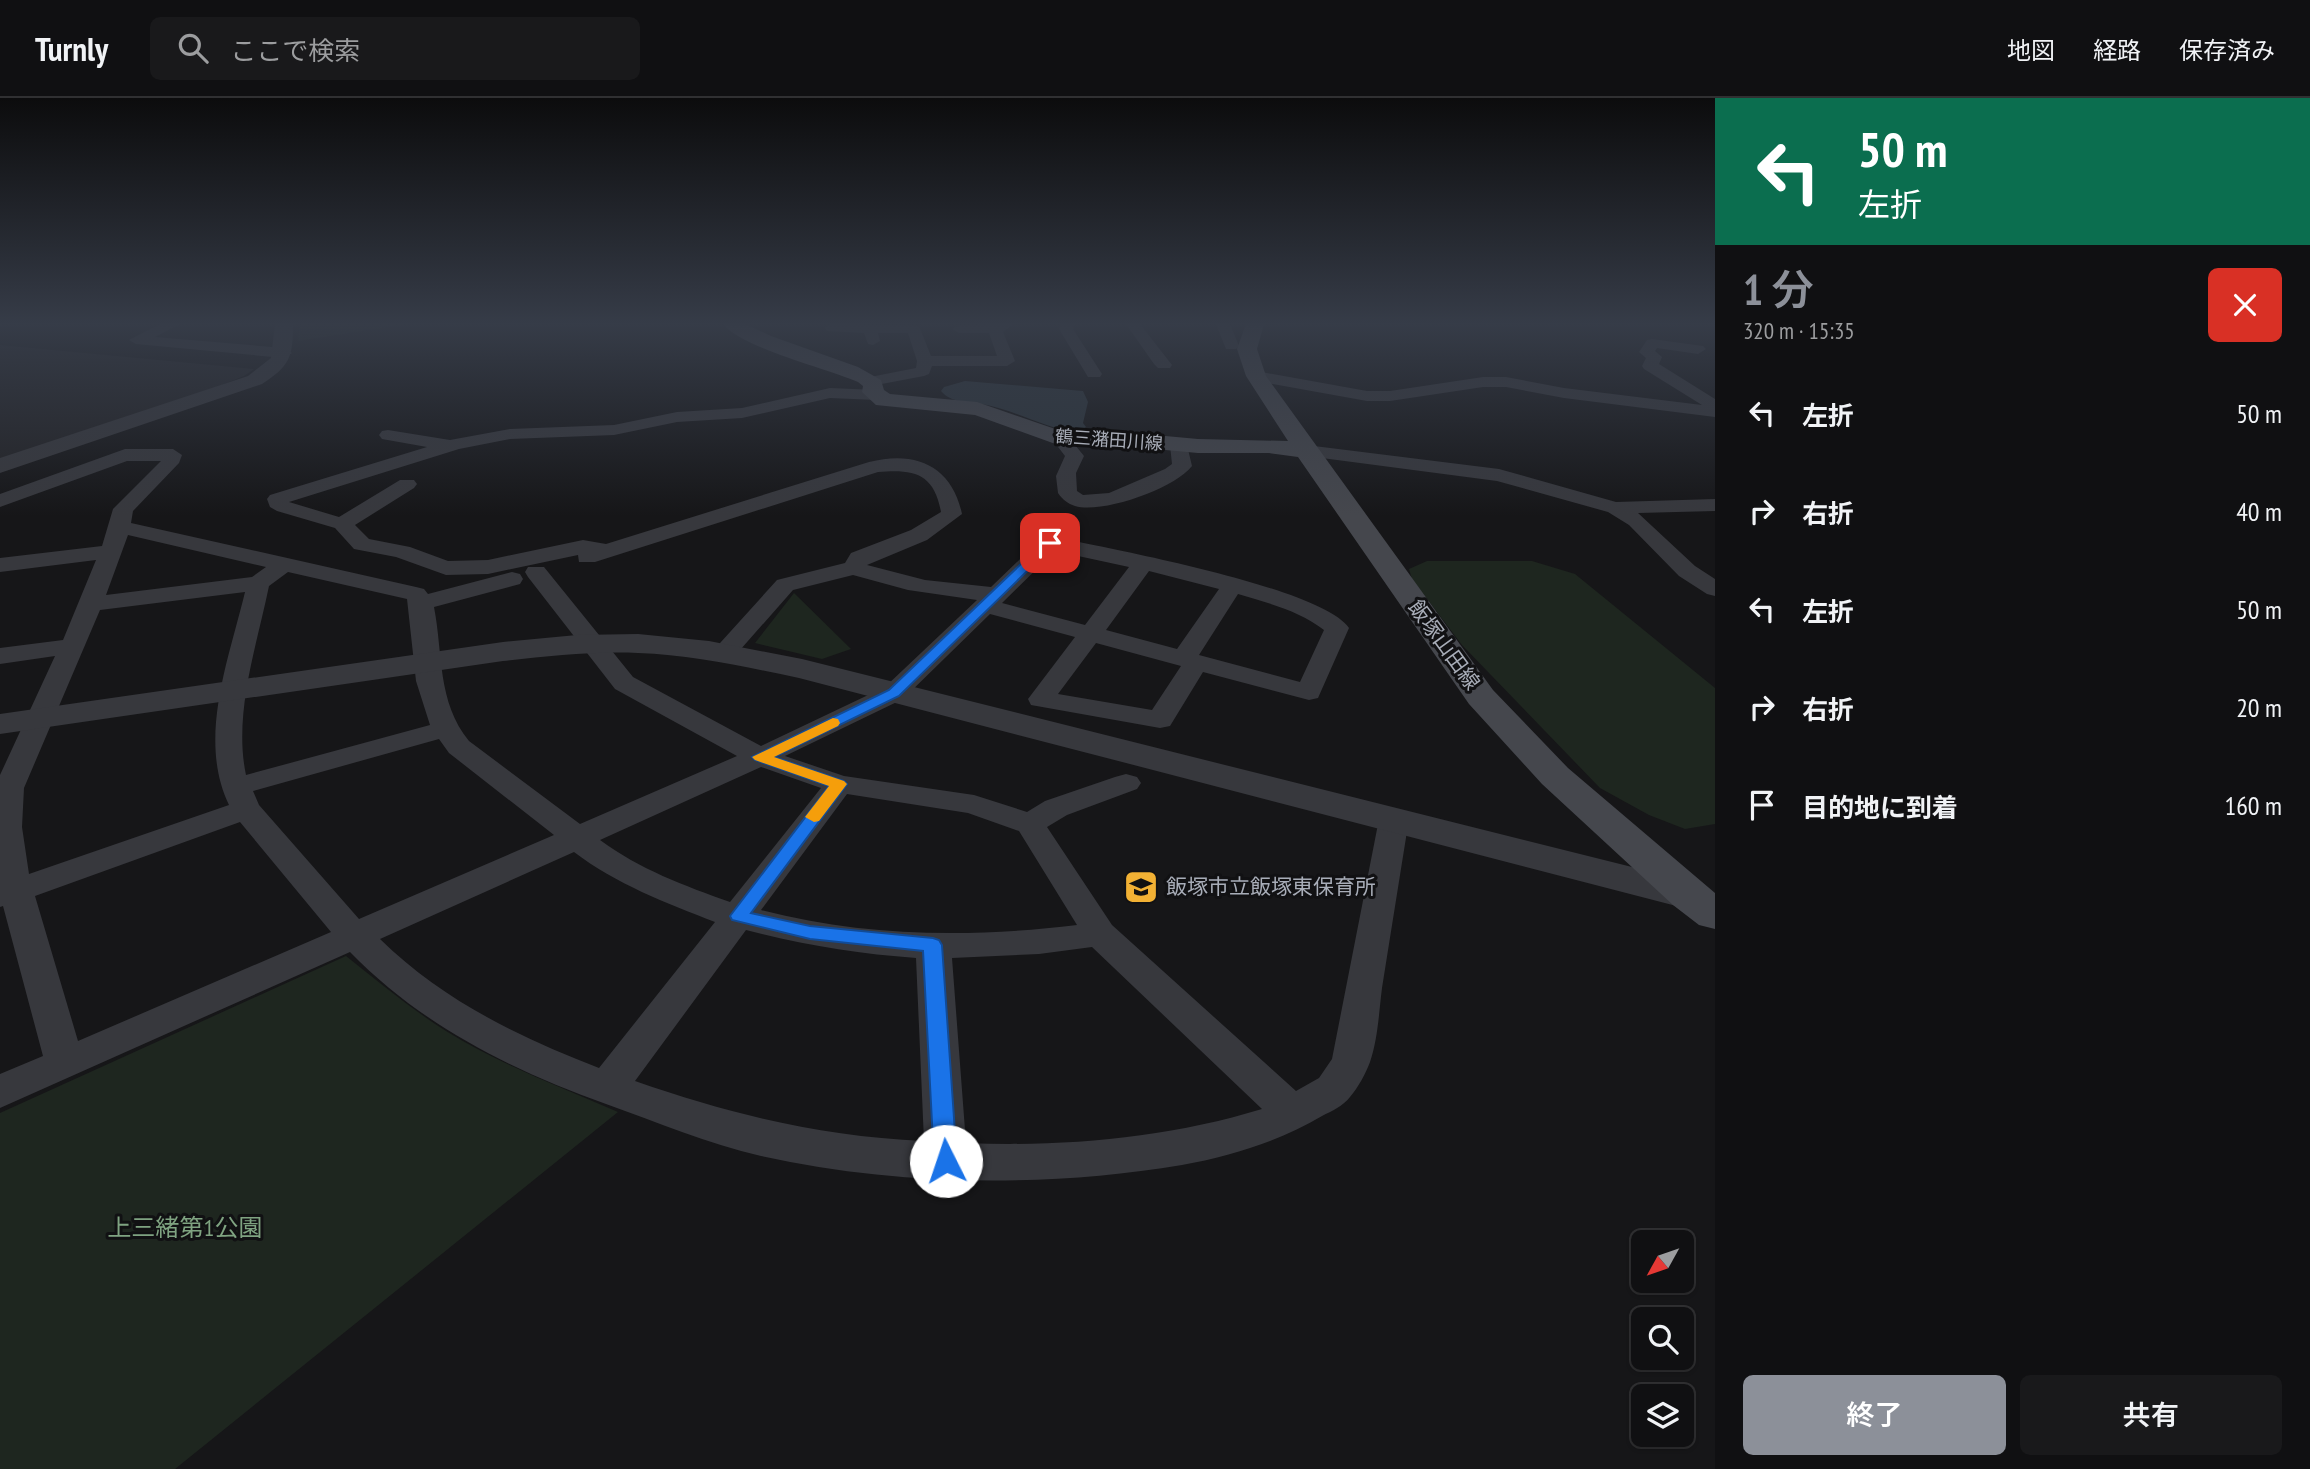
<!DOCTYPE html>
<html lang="ja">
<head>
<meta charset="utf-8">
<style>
	:root { --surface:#101012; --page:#19191b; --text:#f1f3f6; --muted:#9c9d9f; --line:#303032; --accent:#8c9099 }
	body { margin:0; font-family:"PT Sans Narrow","Noto Sans JP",sans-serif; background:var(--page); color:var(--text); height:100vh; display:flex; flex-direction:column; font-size:26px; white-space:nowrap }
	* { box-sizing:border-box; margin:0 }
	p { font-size:23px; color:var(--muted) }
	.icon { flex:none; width:38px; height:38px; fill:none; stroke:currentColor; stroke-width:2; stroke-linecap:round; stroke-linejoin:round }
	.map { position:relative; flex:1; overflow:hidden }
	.drawer { display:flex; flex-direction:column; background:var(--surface); width:595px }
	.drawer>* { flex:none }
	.hud { background:#0b6e4f; color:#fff; overflow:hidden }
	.needle { width:46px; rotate:230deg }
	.fabs { position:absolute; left:1631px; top:1132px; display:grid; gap:14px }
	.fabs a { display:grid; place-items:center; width:63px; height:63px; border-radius:10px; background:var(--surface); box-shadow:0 2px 5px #0004,0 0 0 2px var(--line); font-size:35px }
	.pin { position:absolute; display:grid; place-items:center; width:60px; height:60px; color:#fff; margin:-30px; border-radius:14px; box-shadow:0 4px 10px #0006 }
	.me { position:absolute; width:77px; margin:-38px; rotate:356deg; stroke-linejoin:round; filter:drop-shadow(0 0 5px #0008) }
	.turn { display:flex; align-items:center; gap:24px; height:147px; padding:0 28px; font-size:32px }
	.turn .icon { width:91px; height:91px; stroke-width:2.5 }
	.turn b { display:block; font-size:49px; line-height:60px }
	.round { display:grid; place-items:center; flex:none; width:74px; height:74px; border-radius:10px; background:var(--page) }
	.overview { display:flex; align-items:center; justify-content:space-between; height:119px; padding:0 28px }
	h1 { font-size:42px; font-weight:600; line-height:52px; color:var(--accent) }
	.cta { display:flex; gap:14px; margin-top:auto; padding:14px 28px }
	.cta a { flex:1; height:80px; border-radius:10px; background:var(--accent); color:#fff; font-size:28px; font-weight:600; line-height:80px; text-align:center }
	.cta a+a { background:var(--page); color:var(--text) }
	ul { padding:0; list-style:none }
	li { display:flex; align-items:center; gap:21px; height:98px; padding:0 28px }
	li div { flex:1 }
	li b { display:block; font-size:26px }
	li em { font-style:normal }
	header { display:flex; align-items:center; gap:42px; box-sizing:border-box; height:98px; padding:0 35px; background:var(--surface); border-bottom:2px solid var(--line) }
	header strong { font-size:33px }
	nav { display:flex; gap:38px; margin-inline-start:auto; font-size:24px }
	.search { width:490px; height:63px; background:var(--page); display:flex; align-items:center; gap:18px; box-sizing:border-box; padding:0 24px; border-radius:10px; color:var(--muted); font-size:26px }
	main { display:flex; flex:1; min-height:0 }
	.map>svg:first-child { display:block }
</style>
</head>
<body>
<header>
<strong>Turnly</strong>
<div class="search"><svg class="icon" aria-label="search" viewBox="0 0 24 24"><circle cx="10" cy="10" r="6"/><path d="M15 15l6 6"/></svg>ここで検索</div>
<nav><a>地図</a><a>経路</a><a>保存済み</a></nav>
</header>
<main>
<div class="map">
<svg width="1715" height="1371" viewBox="0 0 1715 1371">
	<rect width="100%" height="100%" fill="#161618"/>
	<path fill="#222225" d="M0,247l254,24 -10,7 -27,11 -217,73z"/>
	<path fill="#1e261f" d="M300,226h107l-109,17z
		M1427,463h105l43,13 140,114v136l-30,5 -36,-14 -49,-27 -138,-143 -50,-66 -3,-10z
		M794,495l57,56 -29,10 -67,-16z
		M346,858c33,26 65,53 100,75 53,33 114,56 172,81l-443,357h-175v-356z"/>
	<path fill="#2c353c" d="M965,283l118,10 5,11 -5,21 3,4 -8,6c-33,-5 -63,-23 -96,-29 -14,-2 -31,-1 -41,-13l3,-4z"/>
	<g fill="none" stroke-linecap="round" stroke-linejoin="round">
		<path fill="#37383d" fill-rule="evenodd" d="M160,226h20l-25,13 129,11 8,5 -8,5 -148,-14 -7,-4z
			M830,226l89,2 12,30h66l-8,-23h-30l-7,-4 7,-4 54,-1 -10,8 12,29 -8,5h-75l-3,8 -5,2 -53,10 -8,-5 2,-3 51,-10 1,-7 -9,-28h-30l2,8 -7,4 -5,-1 -4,-11 -37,-2 -2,-3z
			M1061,226h14l-2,5 29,45 -2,3h-12l-29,-48z
			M1126,226h14l32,41 -2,3h-12l-4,-4z
			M1216,226h14l9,22 -3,3h-10z
			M1652,241l51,7 3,3 -8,5 -41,-6 -2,3 7,6 -3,7 56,35v18l-151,-19 -58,-11h-23l-93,14h-23l-111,-20 -8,-5 8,-5 111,20h23l93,-14h23l58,11 138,17 -58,-36 -2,-3 4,-8 -7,-6 8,-12z
			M830,290l46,2 8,5 -8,5 -46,-2 -88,20 -65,4 -63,13 -104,4 -51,10 -170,53 50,15 61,-37h14l3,4 -3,4 -59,37 14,14 41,8 38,14 40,-1 95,-20 23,4 263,-82c47,-12 83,4 93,52l-35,26 -60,25 58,15 66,7 51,-49 8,-2c56,12 271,51 299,92l-31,70 -9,2 -106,-28 -33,54 -10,2 -129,-23 -3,-6 47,-62 -85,-23 -87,85 -118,57 59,20 130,19 53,17 18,-11 70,-24 11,-3 11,3 4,6 -4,6 -70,26 -20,12 65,98 184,166 23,-13 13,-19 47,-240 4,-7 11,-3 11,3 4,7c-9,56 -18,112 -27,169 -3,23 -4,51 -12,74 -4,11 -12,26 -20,35 -7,9 -18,14 -28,19 -42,25 -91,40 -140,49 -138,23 -285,21 -421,-9 -53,-12 -104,-34 -155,-52 -95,-34 -185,-79 -256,-152l-350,156v-34l43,-18 -40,-150 -3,1v-132l55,-119 -55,8v-16l63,-8 33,-80 -96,12v-14l102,-12 11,-37 48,-48h-34l-127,46v-13l125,-45h48l9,6 -3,8 -46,48 -2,12 285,64 8,2 4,5 84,-22 8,2 3,5 -3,5 -86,23c9,46 3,95 35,134l111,83 157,-68 -122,-67 -87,-112 -3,-5 3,-5h16l89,110 128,69 124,-59 92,-87 -69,-10 -55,-15 -60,15 -60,68 -9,3 -9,-3 -4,-5 66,-73 68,-17 6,-10 60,-23 30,-18c-7,-39 -27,-43 -63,-40l-283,90h-16l-1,-7 -90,19 -42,1 -50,-18 -42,-8 -19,-21 -58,-17 -7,-4 -3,-8 3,-4 157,-48 -45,-8 -3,-4 3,-4 6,-1 62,10 60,-11 104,-4 63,-13 65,-4zM128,437l138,32 -14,10 -146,18zM1055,453l74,16 -44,58 -83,-22zM1149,473l70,18 -42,60 -71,-19zM288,474l119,27 9,82 14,44 -184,50c-13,-61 11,-130 23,-189zM245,494c-16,67 -48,147 -16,213l-200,69 -7,-47 2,-39 76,-178zM1238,496c30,9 62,17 86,36l-24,52 -101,-27zM1096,545l85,23 -29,44 -94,-16zM439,641l10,14 105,82 -195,84 -100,-114 -6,-14zM761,669l60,21 -91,114c-45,-16 -91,-33 -130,-62zM847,696l121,19 51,18 58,94c-106,13 -213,12 -316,-15zM240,724l91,110 -253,109 -43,-145zM574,754c42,32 92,51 141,70l-116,146c-80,-31 -157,-68 -219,-129zM746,832c56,15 112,24 170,28l8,183c-104,-5 -191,-26 -289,-60zM1092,849l170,162c-95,29 -197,38 -296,34l-14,-185 87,-4z
			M1061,336l6,1 17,21 -8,17 1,18 6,4 26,-2 56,-24 7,-5 -2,-19 2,-4h14l6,25c-18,23 -90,48 -117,40 -7,-2 -13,-7 -17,-13l-2,-17 9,-20 -13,-17z
			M1306,347l193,24 117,33 99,-3v12l-77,2 57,53 20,13v17l-8,-2 -28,-18 -50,-51 -21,-13 -111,-31 -198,-26 -2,-4 2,-4z"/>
		<path fill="#37383d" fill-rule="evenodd" d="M275,226h18c0,33 -3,42 -31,60l-262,89v-15l248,-82 23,-18z
			M638,536l71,7 93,18 886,222 15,4 6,10 -6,10 -15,4 -889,-231c-53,-11 -106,-23 -161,-25 -45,-2 -90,3 -135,8l-503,73v-20l503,-72 74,-7z"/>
		<path fill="#45474d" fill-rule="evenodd" d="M723,226h22l26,12 87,31 23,13 3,10 6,4 87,8 87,30 47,-1 87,8 90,2 -42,-65 -9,-27 9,-25h18l-7,25 9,27 227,314 75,78 147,125v36l-16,-4 -26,-20 -131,-121 -73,-80 -171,-247 -29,-4h-71l-87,-8 -50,1 -86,-31 -99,-10 -14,-13 1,-6 -5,-4c-32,-14 -116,-34 -135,-58z"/>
	</g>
	<linearGradient id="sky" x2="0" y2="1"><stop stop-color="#0c0c0d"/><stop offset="0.54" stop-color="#363c48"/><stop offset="1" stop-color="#363c48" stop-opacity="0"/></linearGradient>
	<rect width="1715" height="418" fill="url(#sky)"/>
	<path fill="#1a73e8" stroke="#114b97" stroke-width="2" d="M1046,442l10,3 -157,153 -125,61 70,24 3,3 -96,129 59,13 123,12 6,2 3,5 15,216 -3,6 -8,3 -8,-3 -4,-6 -11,-210 -113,-12 -78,-19 -2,-4 99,-130 -74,-26 -3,-3 137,-67z"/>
	<path fill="#f59e0b" d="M833,620l5,1 2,4 -2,3 -64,31 70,24 3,3 -28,37 -5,1 -9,-5 24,-31 -74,-26 -3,-3z"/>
	<defs>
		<g id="school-square" transform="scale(1.75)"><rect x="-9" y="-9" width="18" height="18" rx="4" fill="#f2b134" stroke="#111113"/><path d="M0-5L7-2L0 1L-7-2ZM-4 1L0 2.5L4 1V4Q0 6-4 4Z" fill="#111"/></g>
	</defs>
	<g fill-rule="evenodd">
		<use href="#school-square" x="1141" y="789"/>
	</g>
	<g text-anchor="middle" stroke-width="6" stroke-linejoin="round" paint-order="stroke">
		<g font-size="18" fill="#a8adb8" stroke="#111113">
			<text transform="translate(1109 342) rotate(4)" y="6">鶴三潴田川線</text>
		</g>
		<g font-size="21" fill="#a8adb8" stroke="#111113">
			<text transform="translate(1444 547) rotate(54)" y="7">飯塚山田線</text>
		</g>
		<g font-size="21" fill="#a8adb8" stroke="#111113" text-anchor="start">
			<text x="1166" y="796">飯塚市立飯塚東保育所</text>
		</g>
		<g font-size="24" fill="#7fa381" stroke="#111113">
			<text x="185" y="1138">上三緒第1公園</text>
		</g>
	</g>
</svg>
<div class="fabs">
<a><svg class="needle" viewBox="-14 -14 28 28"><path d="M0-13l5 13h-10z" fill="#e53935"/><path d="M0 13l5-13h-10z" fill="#9c9d9f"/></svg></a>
<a><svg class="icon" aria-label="search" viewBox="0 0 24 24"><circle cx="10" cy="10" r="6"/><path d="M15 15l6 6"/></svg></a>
<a><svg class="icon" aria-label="layers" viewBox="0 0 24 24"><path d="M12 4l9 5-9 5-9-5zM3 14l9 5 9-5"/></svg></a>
</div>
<div class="pin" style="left:1050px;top:445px;background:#d93025"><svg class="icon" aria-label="arrive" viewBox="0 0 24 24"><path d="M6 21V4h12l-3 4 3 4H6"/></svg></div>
<svg class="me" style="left:946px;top:1063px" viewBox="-20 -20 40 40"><circle r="19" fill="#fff"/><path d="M0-13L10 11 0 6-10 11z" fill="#1a73e8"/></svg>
</div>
<section class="drawer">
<div class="hud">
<div class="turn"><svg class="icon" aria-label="left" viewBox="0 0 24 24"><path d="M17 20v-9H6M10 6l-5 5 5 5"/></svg><div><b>50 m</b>左折</div></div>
</div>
<div class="overview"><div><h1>1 分</h1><p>320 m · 15:35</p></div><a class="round" style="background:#d93025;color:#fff"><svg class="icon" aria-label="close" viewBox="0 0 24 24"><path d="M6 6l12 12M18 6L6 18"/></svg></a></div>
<ul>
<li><svg class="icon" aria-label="left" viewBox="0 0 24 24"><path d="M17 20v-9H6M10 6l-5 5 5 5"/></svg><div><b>左折</b></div><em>50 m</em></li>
<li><svg class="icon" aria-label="right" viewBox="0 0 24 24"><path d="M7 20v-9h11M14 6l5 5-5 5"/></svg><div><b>右折</b></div><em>40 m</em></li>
<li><svg class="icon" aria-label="left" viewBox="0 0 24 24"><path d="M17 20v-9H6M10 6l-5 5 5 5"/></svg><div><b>左折</b></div><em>50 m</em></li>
<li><svg class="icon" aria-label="right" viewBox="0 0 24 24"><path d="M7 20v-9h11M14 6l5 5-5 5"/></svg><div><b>右折</b></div><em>20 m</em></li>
<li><svg class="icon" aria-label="arrive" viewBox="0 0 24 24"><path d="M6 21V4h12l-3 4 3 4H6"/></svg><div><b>目的地に到着</b></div><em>160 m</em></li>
</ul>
<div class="cta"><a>終了</a><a>共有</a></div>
</section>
</main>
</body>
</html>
